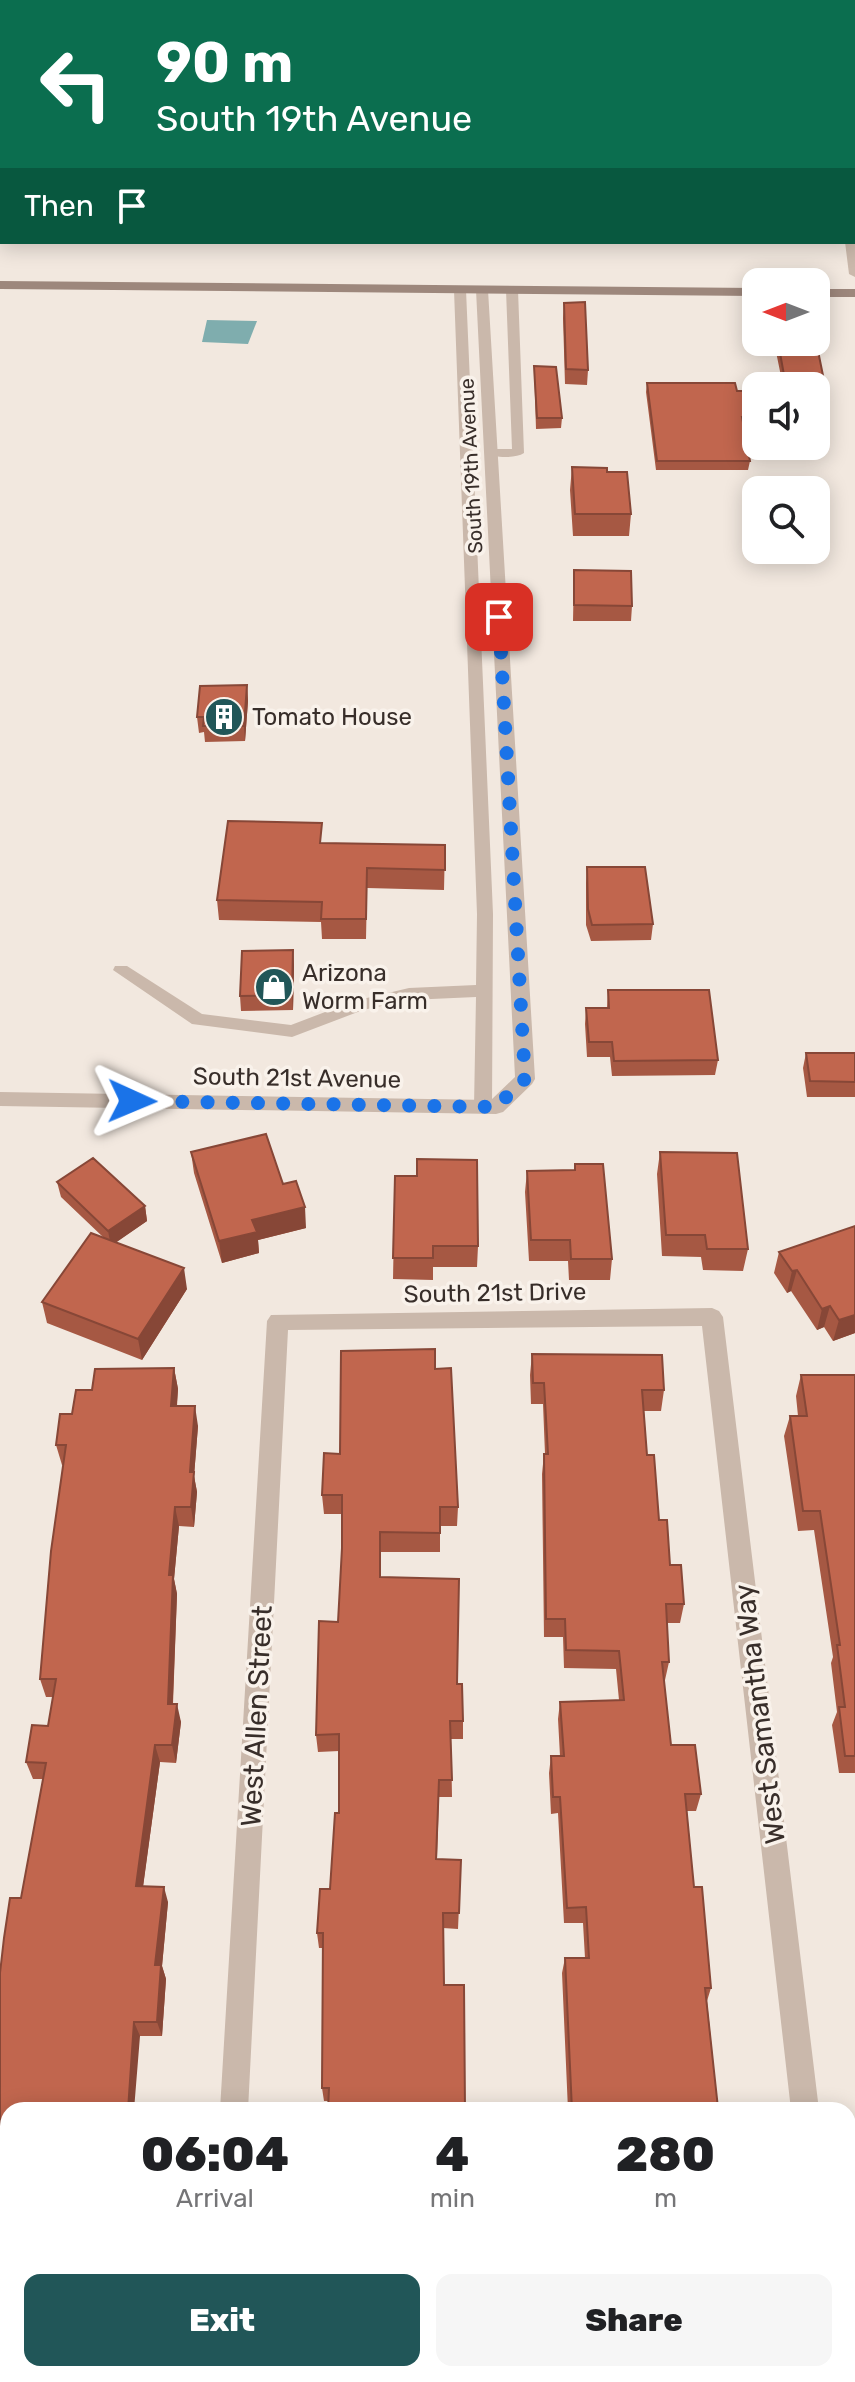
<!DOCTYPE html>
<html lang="en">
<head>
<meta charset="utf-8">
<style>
	:root { --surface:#fff; --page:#f6f6f6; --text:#202124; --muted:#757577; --accent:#215658 }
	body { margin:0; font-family:Rubik,sans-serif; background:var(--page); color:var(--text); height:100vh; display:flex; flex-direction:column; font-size:30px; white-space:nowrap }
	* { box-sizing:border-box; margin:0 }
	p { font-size:26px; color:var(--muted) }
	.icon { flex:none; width:44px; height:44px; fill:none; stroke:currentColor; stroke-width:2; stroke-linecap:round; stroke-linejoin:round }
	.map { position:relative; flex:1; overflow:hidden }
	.sheet { position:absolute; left:0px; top:2102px; width:856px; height:280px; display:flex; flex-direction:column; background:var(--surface); border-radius:24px 24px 0 0; box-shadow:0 4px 20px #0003 }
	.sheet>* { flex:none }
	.banner { position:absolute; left:0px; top:0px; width:856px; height:244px; box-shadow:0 4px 20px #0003; background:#0b6e4f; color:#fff; overflow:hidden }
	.needle { width:52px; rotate:270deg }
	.fabs { position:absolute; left:742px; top:268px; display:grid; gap:16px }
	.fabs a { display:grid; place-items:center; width:88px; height:88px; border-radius:16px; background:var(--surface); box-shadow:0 4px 20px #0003; font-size:40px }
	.pin { position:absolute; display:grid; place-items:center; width:68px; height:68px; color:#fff; margin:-34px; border-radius:16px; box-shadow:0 4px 12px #0006 }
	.me { position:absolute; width:88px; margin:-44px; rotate:91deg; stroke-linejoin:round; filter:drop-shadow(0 0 6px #0008) }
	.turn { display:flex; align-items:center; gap:28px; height:168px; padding:0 24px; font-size:36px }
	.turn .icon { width:104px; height:104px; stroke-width:2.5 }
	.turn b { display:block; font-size:56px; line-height:68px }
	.then { display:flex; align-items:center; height:76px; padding:0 24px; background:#0003; gap:16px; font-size:30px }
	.eta { display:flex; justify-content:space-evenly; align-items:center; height:136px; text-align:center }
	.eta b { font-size:48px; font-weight:800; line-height:56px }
	.button { display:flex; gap:16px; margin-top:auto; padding:16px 24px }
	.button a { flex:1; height:92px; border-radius:16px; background:var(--accent); color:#fff; font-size:32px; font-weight:800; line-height:92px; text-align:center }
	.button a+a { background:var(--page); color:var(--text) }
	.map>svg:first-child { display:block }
</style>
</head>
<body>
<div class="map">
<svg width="855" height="2382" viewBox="0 0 855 2382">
	<rect width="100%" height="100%" fill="#f2e8df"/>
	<path fill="#7fadae" d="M207,320l50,1 -9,23 -46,-2z"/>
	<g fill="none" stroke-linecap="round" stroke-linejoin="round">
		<path fill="#cab8ab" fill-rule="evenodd" d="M854,134h1v6h-1z
			M854,240l1,1v36l-6,-3 -4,-32z
			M460,287l6,3 27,624 -1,193 -9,7 -9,-7 2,-110 -67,3 -46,10 -71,27 -100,-13 -79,-54 2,-4h12l75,48 89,11 63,-24 55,-13 67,-3 1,-71 -23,-624z
			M512,287l6,3 6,163c-9,6 -31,5 -40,-1l2,-3h26l-6,-159z"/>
		<path fill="#cab8ab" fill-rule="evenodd" d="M482,286l6,4 47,789 -3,5 -29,28 -7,2 -496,-8v-14l491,8 24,-23 -39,-787z
			M712,1308l7,3 4,6 96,793h-28l-89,-784 -414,4 -40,780h-28l47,-789 4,-6z
			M0,2331h8v30h-8z
			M848,2367l3,15h-30v-8h27z
			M204,2374h30v8h-30z"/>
		<path fill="#9d877c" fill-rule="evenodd" d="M0,281l756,7v8l-756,-7z
			M816,289h39v8h-39z"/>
	</g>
	<path fill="#a65843" d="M564,303l24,67 -1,15 -22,-1 -2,-66z
		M774,342h42l12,58 -1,10h-7l1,8 -1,9h-4v-41h-33z
		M534,366l28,52 -1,10 -25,1z
		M647,383l90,8h19v36h-13l7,34 -2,9h-92l-10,-78z
		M572,467l35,5 24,42 -2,22h-56l-3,-46z
		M574,570l58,36 -1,15h-58z
		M247,685l1,16 -3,40 -40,1 -1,-10 -5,1 -2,-16z
		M323,843l122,2 -1,45 -77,-2 -1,51h-44l-1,-17 -102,-2 -2,-20z
		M587,867l66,57 -2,16 -60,1 -5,-16v-42z
		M293,950l1,16 -1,44 -52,1 -1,-15z
		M608,990l110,70 -3,15 -103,1 -2,-19h-23l-2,-33 1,-16h21z
		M806,1053h49v44h-48l-4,-29z
		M191,1152l92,32 23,44 -48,12 1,13 -37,10 -28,-90z
		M660,1152l88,97 -5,22 -40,-1 -2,-13 -39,-1 -5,-82z
		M575,1164l37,95 -2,21h-41l-1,-19h-39l-4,-69 2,-21 47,-1z
		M395,1176l83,70 -1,21h-44v13l-40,-1z
		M57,1182l88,24 2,15 -31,21 71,47 -45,71 -95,-37 -5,-21 61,-65 -42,-40z
		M855,1226v107l-22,8 -9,-14 -7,3 -26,-39 -4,2 -13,-20 5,-21z
		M532,1354l132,36 -3,21h-17l3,44 12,65 11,45 14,39 -4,19h-13l2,39 -4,18h-1l7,65 30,49 -5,17h-9l7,76 17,101 -4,13 11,107 14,2h-164l-6,-137 3,-15h20l-2,-35h-19l-6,-110 -7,1 -2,-41 2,-17h9l-2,-37 2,-17 59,-2 -3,-31 -52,-1 -1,-31h-19l-2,-163 2,-20h1l-2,-50h-12l-1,-29z
		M174,1368l4,21 -1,17 21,20 -4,50 3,16 -3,35 -15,-1 -5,53 3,15 -4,110 8,18 -5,41 -16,-1 -17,124 25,16 -6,64 4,13 -4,57h-22l-132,74v161h-8v-51h1l6,-43h-7v-204l21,-75 22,-119h-10l-7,-17 22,-36 5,-29h-7l-6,-18 24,-214h-2l-6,-20 16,-31 20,-24z
		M435,1369l23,138 -1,19h-17v26h-59v25l76,107 6,37v18h-12l1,58h-13l-2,62 24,1 -3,69 -15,-1 -115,173h-4l-2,-13 1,-140h-4l-2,-15 13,-44 9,-76v-62l-21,1 -2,-17 22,-113 4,-74v-34h-18l-2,-19 18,-41z
		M801,1375h54v398h-16l-7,-48 5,-13 -6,-49 2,-6 -19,-127 -16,1 -14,-95 6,-20h8l-2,-20z"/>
	<path fill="#874737" d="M247,685l1,16 -3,40 -1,-15z
		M293,950l1,16 -1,44 -1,-15z
		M145,1206l2,15 -36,25 -3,-15z
		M305,1207l1,21 -48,12 1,13 -37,10 -3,-22 33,-21z
		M184,1268l3,21 -45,71 -4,-21z
		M797,1270l-6,21 -4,2 5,-22z
		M830,1306l-6,21 -7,3 5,-21z
		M855,1315v18l-22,8 6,-21z
		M174,1368l4,21 -3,38 -4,-21z
		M195,1406l3,20 -4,50 3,16 -3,35 -3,-20 -1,-35z
		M175,1507l4,19 -5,53 3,15 -5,127 -4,-17 1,-129z
		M177,1704l4,18 -5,41 -4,-18z
		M155,1745l5,17 -19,140 -5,-16z
		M164,1887l4,15 -6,64 4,13 -4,57 -5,-14 -2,-57z
		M134,2022l6,14 -6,74h-6z"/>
	<path fill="#c1664e" stroke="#874737" stroke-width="2" d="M585,302l3,68 -22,-1 -2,-66z
		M816,341l12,59h-11l4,18h-5v-32h-30l-8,-44h38z
		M534,366l22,1 6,51h-25z
		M647,383h88l2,8h19v27l-14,-1 8,44h-93z
		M572,467l35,1v4h20l4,42h-56z
		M574,570l57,1 1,35 -58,-1z
		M247,685l-3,41h-41l1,-9h-7l3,-31z
		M228,821l94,2 -2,20 125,2v25l-78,-2 -1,51h-45l1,-17 -105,-2z
		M587,867h58l8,57 -61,1 -4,-16z
		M293,950l-1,45 -52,1 2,-45z
		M608,990h101l9,70 -104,1 -2,-19h-23l-3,-34h23z
		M806,1053h49v29l-45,-1z
		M266,1134l17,50 13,-3 9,26 -53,13 5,12 -38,9 -28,-89z
		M660,1152l77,1 11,96h-41l-2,-14h-39z
		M93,1158l52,48 -37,25 -51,-49z
		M417,1159l60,1 1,86h-45v12h-40l2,-82h22z
		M575,1164h28l9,95h-41l-1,-19h-39l-4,-69 48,-1z
		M855,1226v89l-16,5 -9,-14 -8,3 -25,-39 -5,1 -13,-19z
		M91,1233l93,35 -46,71 -96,-37z
		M435,1349v20l16,-1 7,139h-18v26l-60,-1v45l79,2 -2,105h5l1,37h-13l2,59h-13l-3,79 25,1 -2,53h-16l1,72h20l1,125h-137l1,-22h-7l1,-155h-6l3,-44h10l5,-76h4v-79l-23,1 3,-114 19,1 4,-74v-53h-20l2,-42 16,1 1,-103z
		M532,1354l130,1 2,35h-22l5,65h7l5,65h8l3,45h11l3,39h-18l3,58h-7l9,83h24l6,49h-16l9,93h8l9,101h-6l13,120h14v2h-160l-7,-152h24l-3,-51 -19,1 -7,-111h-7l-2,-41h13l-4,-54 64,-2 -5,-49 -53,-1 -1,-31h-19l-2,-165h4l-4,-71h-11z
		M174,1368l-3,38h24l-5,66h4l-3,35h-16l-6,68h4l-5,129h9l-5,41h-17l-19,141 28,1 -9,78h6l-4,57h-23l-6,88h-120v56h-8v-193l4,-35 6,-40h11l25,-135 -20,-1 6,-37 16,1 8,-47h-16l11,-128 15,-106h-10l4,-31h12l4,-24h16l3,-21z
		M801,1375h54v381h-10l-6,-49h6l-8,-62h3l-20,-134h-17l-13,-95h17z
		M8,2169v92h-8v-41h1z
		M302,2374h166v8h-167z
		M583,2374h165v8h-180v-4l15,1z"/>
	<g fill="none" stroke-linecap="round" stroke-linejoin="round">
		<path stroke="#1a73e8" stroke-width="14" stroke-dasharray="0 25.2" d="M132,1101l364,6 29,-28 -26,-462"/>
	</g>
	<defs>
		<g id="building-disc" transform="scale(2)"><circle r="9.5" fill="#215658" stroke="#f9f2eb"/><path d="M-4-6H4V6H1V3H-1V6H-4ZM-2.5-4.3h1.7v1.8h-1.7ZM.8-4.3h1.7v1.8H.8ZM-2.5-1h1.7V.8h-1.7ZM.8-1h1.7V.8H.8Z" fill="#fff"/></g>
		<g id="shop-disc" transform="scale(2)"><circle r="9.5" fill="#215658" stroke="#f9f2eb"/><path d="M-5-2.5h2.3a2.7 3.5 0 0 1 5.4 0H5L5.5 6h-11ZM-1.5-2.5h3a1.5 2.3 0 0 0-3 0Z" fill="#fff"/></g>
	</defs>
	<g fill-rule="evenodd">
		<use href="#building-disc" x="224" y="717"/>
		<use href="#shop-disc" x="274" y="987"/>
	</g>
	<g text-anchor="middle" stroke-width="7" stroke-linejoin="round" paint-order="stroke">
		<g font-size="20" fill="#382e2a" stroke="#f9f2eb">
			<text transform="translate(471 466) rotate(-93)" y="7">South 19th Avenue</text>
		</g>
		<g font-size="24" fill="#382e2a" stroke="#f9f2eb" text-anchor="start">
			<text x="252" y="725">Tomato House</text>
			<text x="302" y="981">Arizona<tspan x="302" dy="28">Worm Farm</tspan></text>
		</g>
		<g font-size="24" fill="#382e2a" stroke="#f9f2eb">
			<text transform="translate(297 1078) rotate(1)" y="8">South 21st Avenue</text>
			<text transform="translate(495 1293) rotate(-1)" y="8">South 21st Drive</text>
		</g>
		<g font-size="28" fill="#382e2a" stroke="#f9f2eb">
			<text transform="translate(759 1714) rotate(-97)" y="10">West Samantha Way</text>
			<text transform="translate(256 1716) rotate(-87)" y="10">West Allen Street</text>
		</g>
	</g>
</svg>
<div class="fabs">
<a><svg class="needle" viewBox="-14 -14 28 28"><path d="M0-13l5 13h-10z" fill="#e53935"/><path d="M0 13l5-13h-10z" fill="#757577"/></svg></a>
<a><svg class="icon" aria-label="sound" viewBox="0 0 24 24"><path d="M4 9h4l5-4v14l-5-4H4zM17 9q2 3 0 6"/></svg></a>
<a><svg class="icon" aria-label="search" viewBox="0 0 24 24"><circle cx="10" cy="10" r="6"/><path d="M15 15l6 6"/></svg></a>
</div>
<div class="pin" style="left:499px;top:617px;background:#d93025"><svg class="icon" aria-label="arrive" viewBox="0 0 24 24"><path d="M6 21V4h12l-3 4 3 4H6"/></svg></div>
<svg class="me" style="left:132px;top:1101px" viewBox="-20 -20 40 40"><path d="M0-17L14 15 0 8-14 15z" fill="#1a73e8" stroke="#fff" stroke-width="4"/></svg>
<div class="banner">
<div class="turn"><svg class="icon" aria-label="left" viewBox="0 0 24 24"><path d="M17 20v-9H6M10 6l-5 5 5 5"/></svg><div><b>90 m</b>South 19th Avenue</div></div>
<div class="then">Then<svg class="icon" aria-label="arrive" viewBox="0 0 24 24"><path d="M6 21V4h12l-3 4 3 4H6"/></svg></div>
</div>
<section class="sheet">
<div class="eta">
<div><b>06:04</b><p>Arrival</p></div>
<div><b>4</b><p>min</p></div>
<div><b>280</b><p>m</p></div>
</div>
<div class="button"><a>Exit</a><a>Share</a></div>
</section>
</div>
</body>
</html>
